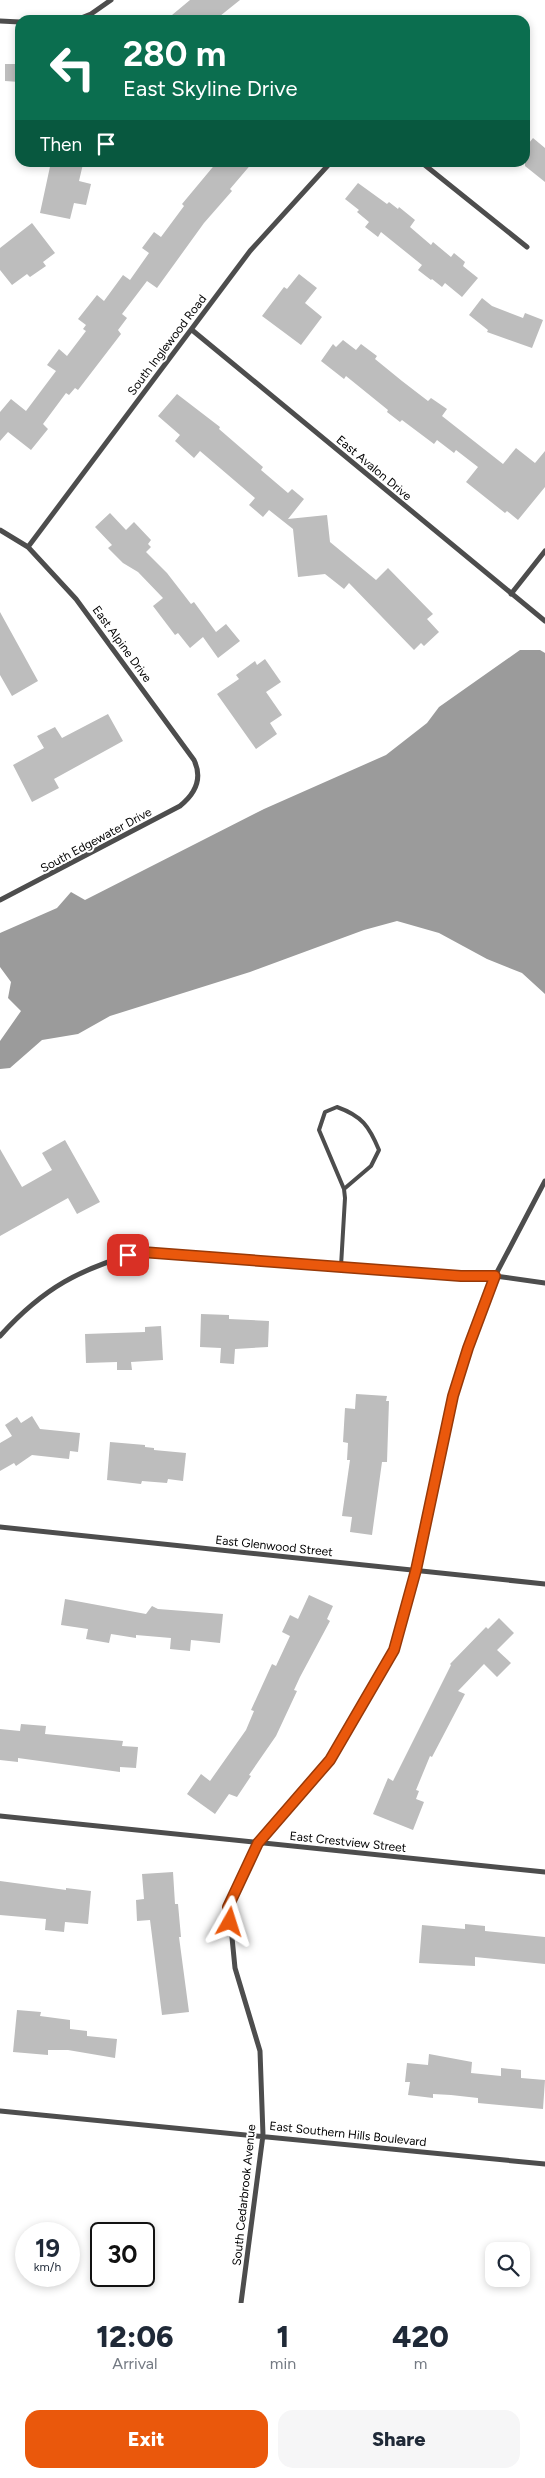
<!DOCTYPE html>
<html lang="en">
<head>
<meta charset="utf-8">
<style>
	:root { --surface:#fff; --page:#f6f6f7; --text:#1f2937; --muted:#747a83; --accent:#ea580c }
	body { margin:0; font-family:Figtree,sans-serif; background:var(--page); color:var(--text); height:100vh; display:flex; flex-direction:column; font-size:19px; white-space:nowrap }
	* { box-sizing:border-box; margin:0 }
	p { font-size:16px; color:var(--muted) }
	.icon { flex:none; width:28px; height:28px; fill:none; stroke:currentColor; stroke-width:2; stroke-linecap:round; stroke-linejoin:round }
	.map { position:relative; height:2303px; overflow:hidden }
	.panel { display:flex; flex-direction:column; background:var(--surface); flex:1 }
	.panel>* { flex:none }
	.hud { position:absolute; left:15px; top:15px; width:515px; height:152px; border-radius:15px; box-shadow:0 2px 8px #0003; background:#0b6e4f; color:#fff; overflow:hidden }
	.fabs { position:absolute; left:485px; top:2242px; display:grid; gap:10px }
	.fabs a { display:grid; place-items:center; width:45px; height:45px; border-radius:10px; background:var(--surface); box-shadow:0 2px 8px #0003; font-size:25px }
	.speed { position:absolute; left:15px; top:2222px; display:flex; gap:10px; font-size:25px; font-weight:700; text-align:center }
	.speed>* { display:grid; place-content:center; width:65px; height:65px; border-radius:50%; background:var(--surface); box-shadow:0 2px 8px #0003; line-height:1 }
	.speed small { font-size:12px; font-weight:400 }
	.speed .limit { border:2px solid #111; border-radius:8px; background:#fff; color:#111 }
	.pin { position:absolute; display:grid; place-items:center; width:42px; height:42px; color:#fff; margin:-21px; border-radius:10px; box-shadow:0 2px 8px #0006 }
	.me { position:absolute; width:55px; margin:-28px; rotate:6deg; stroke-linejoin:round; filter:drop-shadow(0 0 4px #0008) }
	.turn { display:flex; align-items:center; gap:18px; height:105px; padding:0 25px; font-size:22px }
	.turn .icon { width:65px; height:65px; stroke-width:2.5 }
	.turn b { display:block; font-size:35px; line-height:42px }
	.then { display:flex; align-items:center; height:48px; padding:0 25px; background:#0003; gap:10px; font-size:19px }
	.eta { display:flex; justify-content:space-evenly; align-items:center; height:85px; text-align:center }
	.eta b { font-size:30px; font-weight:800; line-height:35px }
	.cta { display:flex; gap:10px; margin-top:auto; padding:10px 25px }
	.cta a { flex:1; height:58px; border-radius:15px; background:var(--accent); color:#fff; font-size:20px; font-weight:800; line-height:58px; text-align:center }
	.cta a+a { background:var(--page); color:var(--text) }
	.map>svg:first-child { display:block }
</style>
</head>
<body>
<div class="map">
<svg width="545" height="2303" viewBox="0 0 545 2303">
	<rect width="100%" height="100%" fill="#fff"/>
	<path fill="#9b9b9b" d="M520,650h20l5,3v341l-23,-21 -35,-14 -48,-26 -42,-12 -33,9 -114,42 -140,44 -32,18 -36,6 -32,28 -10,1v-28l21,-30 -13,-13 3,-16 -11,-15v-34l57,-25 14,-16 14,8 179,-91 122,-54 41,-32 12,-16z"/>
	<path fill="#bdbdbd" d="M190,0h50l-25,20h-49z
		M5,64h15v18l-15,-1z
		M533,138l12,10v34l-20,-16v-18z
		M51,162l32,2 -4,17 12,3 -5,21 -12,-2 -4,16 -30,-6z
		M217,162h36l-23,27 2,2 -28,32 -47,65 -10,-7 -25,33 5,4 -9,12 3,4 -43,56 -3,-2 -6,7 -3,-2 -23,31 5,5 -17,21 -23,-18 -8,9v-29l11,-13 15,12 30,-40 -9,-6 12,-16 8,7 19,-25 -3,-2 3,-4 -8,-6 19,-24 7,6 19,-26 7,5 19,-27 -7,-5 12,-16 7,5 23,-31 -2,-2z
		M358,183l29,21 2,-2 9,7 1,-2 16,13 -5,7 21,18 2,-3 18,15 3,-4 11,9 -2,4 15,12 -16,19 -17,-14 -3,4 -10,-8 -1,1 -13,-10 4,-5 -41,-33 -3,5 -13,-10 4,-5 -12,-10 2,-2 -14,-11z
		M32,223l23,30 -12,9 3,4 -16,11 -3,-3 -15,11 -12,-15v-22z
		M299,274l18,14 -12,15 17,14 -21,28 -39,-29 22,-29 3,2z
		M482,298l10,8 31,12 2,-5 18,7 -11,28 -45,-16 1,-2 -19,-15z
		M343,340l13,10 5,-6 16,12 -2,3 27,22 26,20 3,-3 16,11 -5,7 61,48 13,-16 19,15 10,-12v36l-27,33 -11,-9 -2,2 -39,-31 12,-15 -22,-17 -2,3 -17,-13 -3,4 -32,-24 -2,2 -13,-10 1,-2 -42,-34 -2,3 -23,-18 12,-17 3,3z
		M177,394l43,33 -1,2 44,38 -2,3 27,23 4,-4 12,10 -16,20 39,-4 3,27 46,38 12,-12 45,46 -6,5 12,13 -15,14 -3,-3 -7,7 -65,-67 -5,6 -19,-15 -27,3 -5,-48 -24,-19 -6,7 -14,-12 6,-7 -55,-47 -6,7 -19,-17 5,-6 -22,-19z
		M110,513l16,17 8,-8 17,18 -3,4 3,3 -5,5 21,21 24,31 3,-2 22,30 10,-8 14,17 -22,17 -15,-21 -13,11 -12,-15 -3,2 -22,-29 10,-8 -25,-26 -15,-9 -15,-15 4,-3 -17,-18z
		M0,612l38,69 -26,15 -12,-21z
		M265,659l16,23 -15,10 16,23 -12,8 7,11 -21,15 -39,-55 22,-15 -3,-4 19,-14 2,4z
		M108,714l15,27 -69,38 5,9 -27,14 -19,-37 31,-17 -7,-12 18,-9 7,11z
		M65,1140l35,62 -23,12 -9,-16 -68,38v-87l22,38 30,-17 -10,-17z
		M201,1314l28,1v4l40,2 -1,26 -33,2 -1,15 -14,-1 1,-15 -21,-1z
		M161,1326l2,34 -32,2 1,8h-15v-8l-31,1 -1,-29 60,-2v-5z
		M356,1394l31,2 -1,5h3l-2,61h-5l-10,73 -22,-3 2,-15 -10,-1 8,-56h-3l1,-17 -5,-1 2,-34 10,1z
		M32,1416l8,13 40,4 -2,19 -8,-1 -1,8 -37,-4 -16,11 -2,-3 -14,8v-28l12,-7 -7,-11 12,-8 4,6z
		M110,1442l35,3v2l9,1v2l32,3 -3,28 -15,-2 -1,4 -25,-2 -1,3 -34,-4z
		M309,1595l24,11 -6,13 3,2 -30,56 -6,13 3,1 -21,45 -27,39 2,1 -14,21 -8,-3 -14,20 -28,-20 14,-20 9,7 36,-51 8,-19 -3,-1 21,-46 4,2 14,-30 -8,-4 8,-17 8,4z
		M65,1599l81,15 6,-8 6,3 65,5 -3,29 -29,-3 -1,11 -20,-2 1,-11 -35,-3v3l-25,-4 -2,9 -23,-4 2,-10 -27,-4z
		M499,1618l15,15 -17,17 14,13 -14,14 -13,-13 -26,27 7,3 -33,63 -2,-1 -14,34 3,1 -3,8 8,3 -11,28 -40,-16 15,-36 5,3 58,-116 -1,-1 36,-37 2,2z
		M21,1724l25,2 -1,8 78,7 -1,5 16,1 -2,21 -16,-1v5l-102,-14v4l-18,-2v-31l20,2z
		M173,1872l2,32h3l3,33h-2l10,75 -27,3 -12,-95 -13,1 -1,-21 8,-1 -2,-25z
		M0,1881l66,9v-2l25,3 -3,33 -23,-2 -1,10 -19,-2 1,-11 -46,-4z
		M465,1924l20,2v5l60,6v27l-70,-7v9l-56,-3 3,-38 43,4z
		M17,2010l24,2 -1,4 30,4v9l17,2v5l30,3 -2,19 -47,-8h-20v5l-35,-3z
		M429,2054l43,8 -1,11 30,3v-8l20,2v8l24,2 -2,29 -65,-6v-5l-27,-3 -18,-1v4l-25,-3 2,-13h-5l2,-19 21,2z"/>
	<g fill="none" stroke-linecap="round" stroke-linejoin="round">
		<path stroke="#4d4d4d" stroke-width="4" d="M341,1266l4,-68 -1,-9 -25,-59 6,-18 12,-5c25,9 32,19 42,43l-8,16 -27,23"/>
		<path stroke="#4d4d4d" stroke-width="5" d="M76,20l15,-6 20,-14
			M0,21l20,1
			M421,162l106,85
			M192,330l353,291
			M0,530l28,17 48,52 118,161c9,19 1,34 -14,46l-180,94
			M28,547l222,-296 81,-89
			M511,594l34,-43
			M0,1336c44,-49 80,-67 142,-85l319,25h34l50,7
			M0,1527l545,57
			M0,1816l545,56
			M0,2111l545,53
			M241,2303l22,-168 -3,-84 -25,-83 -6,-61 30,-64 71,-83 64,-110 21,-79 38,-175 15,-48 27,-72 50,-95"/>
	</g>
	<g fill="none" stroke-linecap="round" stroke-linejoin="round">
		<g stroke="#983908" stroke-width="12">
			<path id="route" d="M128,1255l14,-3 319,24h34l-27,72 -15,48 -37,174 -22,80 -64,110 -72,83 -30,64 2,15"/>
		</g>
		<use href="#route" stroke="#ea580c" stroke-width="9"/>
	</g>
	<g text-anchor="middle" stroke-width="4" stroke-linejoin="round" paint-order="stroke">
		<g font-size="12" fill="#000" stroke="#fff">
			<text transform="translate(167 345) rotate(-53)" y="4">South Inglewood Road</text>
			<text transform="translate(374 468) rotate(40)" y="4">East Avalon Drive</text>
			<text transform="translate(122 644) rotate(54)" y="4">East Alpine Drive</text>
			<text transform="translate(96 840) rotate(-28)" y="4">South Edgewater Drive</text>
			<text transform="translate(274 1546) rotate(6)" y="4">East Glenwood Street</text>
			<text transform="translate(348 1842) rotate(6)" y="4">East Crestview Street</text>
			<text transform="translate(348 2134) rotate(6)" y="4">East Southern Hills Boulevard</text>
			<text transform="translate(244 2195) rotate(-84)" y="4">South Cedarbrook Avenue</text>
		</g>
	</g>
</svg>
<div class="fabs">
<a><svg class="icon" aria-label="search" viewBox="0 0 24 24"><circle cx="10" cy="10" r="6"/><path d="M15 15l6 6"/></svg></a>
</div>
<div class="speed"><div>19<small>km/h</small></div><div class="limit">30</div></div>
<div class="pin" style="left:128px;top:1255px;background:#d93025"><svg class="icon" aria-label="arrive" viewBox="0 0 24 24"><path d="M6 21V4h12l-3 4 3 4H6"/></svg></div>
<svg class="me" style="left:230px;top:1922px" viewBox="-20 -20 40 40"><path d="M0-17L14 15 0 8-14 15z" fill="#ea580c" stroke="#fff" stroke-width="4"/></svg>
<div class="hud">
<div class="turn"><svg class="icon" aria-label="left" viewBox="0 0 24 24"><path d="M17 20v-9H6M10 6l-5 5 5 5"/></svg><div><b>280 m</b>East Skyline Drive</div></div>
<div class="then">Then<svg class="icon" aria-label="arrive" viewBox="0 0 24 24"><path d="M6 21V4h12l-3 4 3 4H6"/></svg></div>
</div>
</div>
<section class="panel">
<div class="eta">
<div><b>12:06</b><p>Arrival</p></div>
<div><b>1</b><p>min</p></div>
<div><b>420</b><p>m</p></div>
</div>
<div class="cta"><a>Exit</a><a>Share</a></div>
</section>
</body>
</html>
